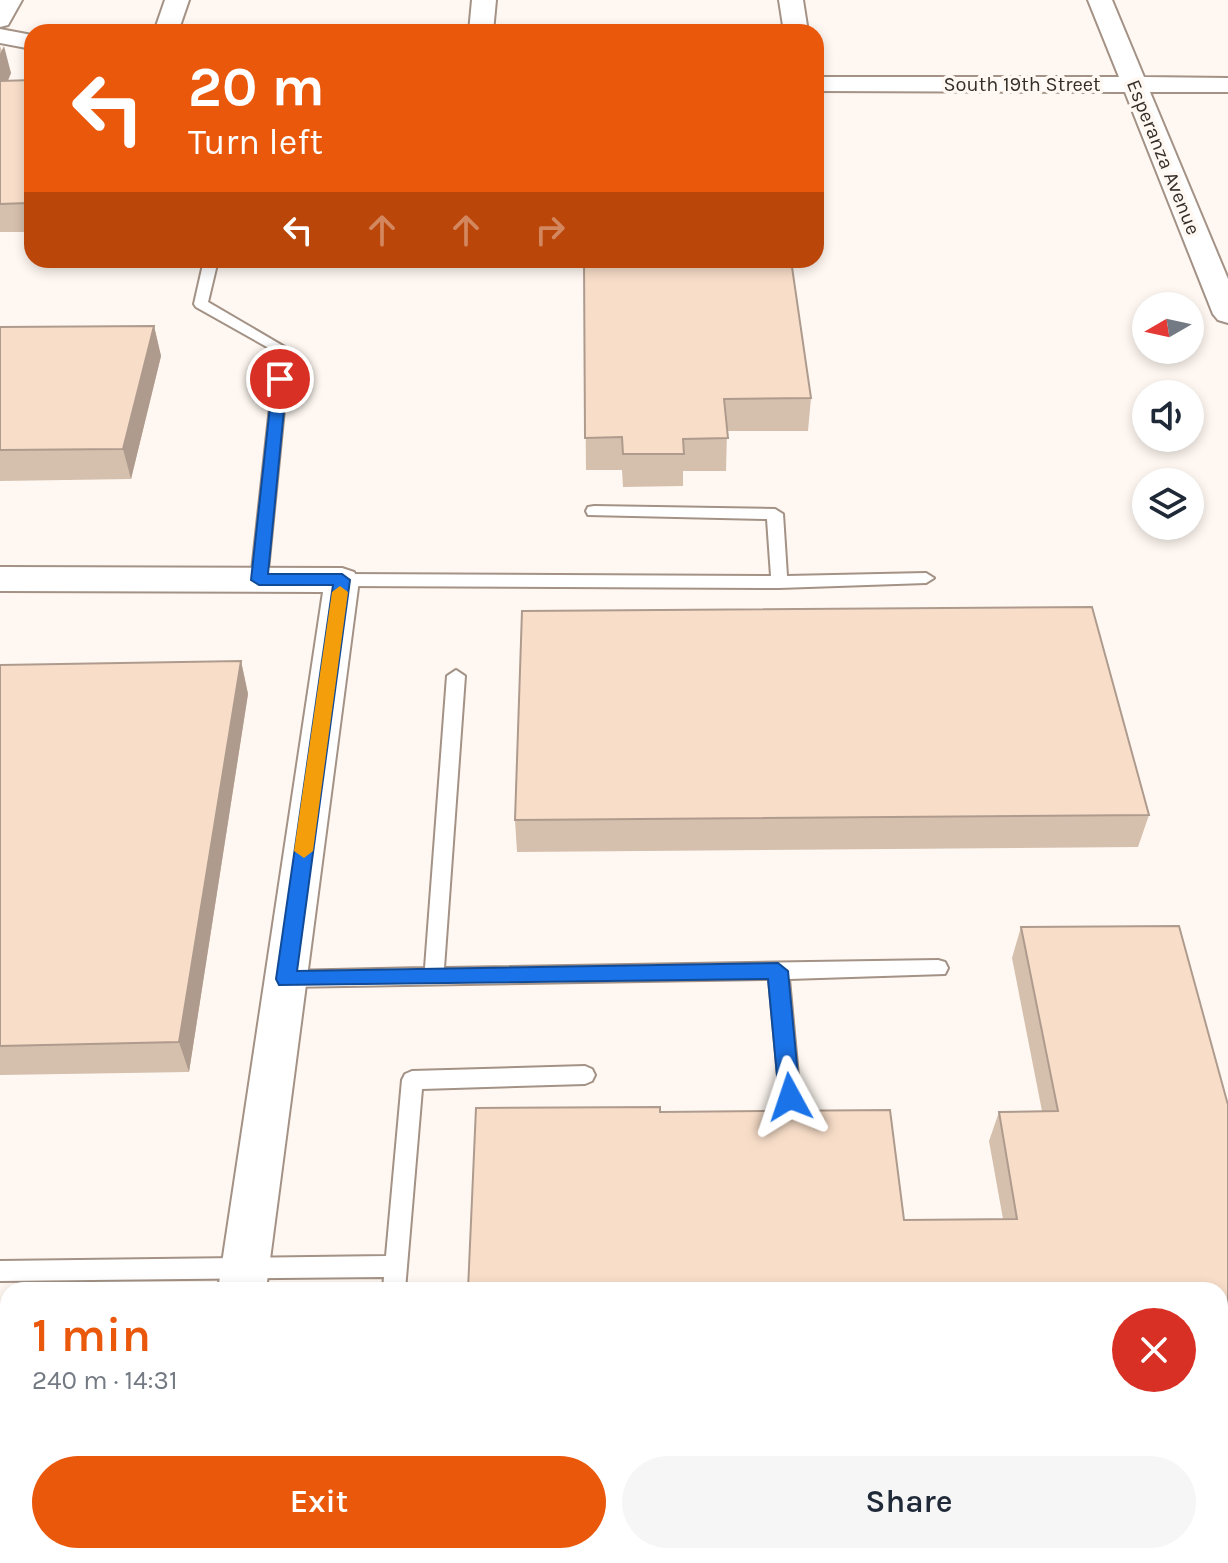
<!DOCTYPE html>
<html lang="en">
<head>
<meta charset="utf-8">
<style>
	:root { --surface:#fff; --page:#f6f6f7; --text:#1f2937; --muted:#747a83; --accent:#ea580c }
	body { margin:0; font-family:Karla,sans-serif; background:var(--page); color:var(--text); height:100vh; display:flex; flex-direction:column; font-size:30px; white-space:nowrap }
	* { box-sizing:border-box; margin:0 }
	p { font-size:26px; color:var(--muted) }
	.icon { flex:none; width:44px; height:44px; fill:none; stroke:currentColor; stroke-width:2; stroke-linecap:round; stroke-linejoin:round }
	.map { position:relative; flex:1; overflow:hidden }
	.details { position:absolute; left:0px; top:1282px; width:1228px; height:282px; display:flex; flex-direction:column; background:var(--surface); border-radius:24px 24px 0 0; box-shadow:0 4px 12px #0003 }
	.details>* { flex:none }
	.guide { position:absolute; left:24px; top:24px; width:800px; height:244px; border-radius:24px; box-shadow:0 4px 12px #0003; background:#ea580c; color:#fff; overflow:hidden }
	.needle { width:52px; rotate:261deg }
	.buttons { position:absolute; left:1132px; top:292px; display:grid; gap:16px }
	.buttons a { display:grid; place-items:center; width:72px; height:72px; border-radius:50%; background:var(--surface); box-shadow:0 4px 12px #0003; font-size:40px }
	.pin { position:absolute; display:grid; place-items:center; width:68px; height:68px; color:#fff; margin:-34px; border:4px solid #fff; border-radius:50%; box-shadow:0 2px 8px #0007 }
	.me { position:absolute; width:88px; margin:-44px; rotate:355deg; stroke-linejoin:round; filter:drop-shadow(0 0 6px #0008) }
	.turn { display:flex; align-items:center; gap:28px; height:168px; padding:0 32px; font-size:36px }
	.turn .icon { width:104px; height:104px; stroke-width:2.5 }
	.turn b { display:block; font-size:56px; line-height:68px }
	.lanes { display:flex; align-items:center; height:76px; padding:0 32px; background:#0003; justify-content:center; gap:40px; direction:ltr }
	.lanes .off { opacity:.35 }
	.round { display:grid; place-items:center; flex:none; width:84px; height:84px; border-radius:42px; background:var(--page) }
	.overview { display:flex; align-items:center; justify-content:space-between; height:136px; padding:0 32px }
	h1 { font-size:48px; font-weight:600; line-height:60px; color:var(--accent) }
	.cta { display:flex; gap:16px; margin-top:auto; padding:16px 32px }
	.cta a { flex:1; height:92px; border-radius:48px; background:var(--accent); color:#fff; font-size:32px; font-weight:600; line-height:92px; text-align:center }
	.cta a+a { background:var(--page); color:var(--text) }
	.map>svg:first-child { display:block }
</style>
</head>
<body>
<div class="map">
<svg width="1228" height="1563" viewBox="0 0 1228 1563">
	<rect width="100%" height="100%" fill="#fff8f2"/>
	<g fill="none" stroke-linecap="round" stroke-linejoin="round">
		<g stroke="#a39285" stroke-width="4">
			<path id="service" d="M204,260h14l-10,42 82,48 -23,230 -8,6 -8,-6 25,-228 -80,-45 -2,-3z
				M594,506l181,3 8,5 4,62 139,-3 8,5 -8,5 -147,5 -437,-2 -8,-6 8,-6 429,2 -4,-57 -179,-4 -2,-4 2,-4z
				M456,670l9,6 -21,292 494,-8 7,2 3,6 -3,6 -156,5 11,118 -3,6 -7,3 -7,-3 -3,-6 -11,-118 -483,8 -7,-2 -3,-6 3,-6 7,-2 139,-3 22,-292z
				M585,1066l7,3 3,6 -3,6 -7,3 -163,5 -17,201h-22l1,-13 -384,4v-20l386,-5 16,-176 3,-6 7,-3z
				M392,1556h24v7h-24z"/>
		</g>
		<g stroke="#a39285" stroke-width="4">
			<path id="minor" d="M0,0h22l-14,25 -8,2z
				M165,0h24l-11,32h-24z
				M472,0h24l-3,32h-24z
				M779,0h24l5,32h-24z
				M1088,0h24l32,77 84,1v14h-78l78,187v44l-10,-3 -5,-6 -88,-222 -309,-1v-14h303z
				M0,29l32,6v14l-32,-6z
				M0,567l342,1 12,4 5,8 -93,710h-48l105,-698 -323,-1z
				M178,1556h52l-1,7h-52z"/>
		</g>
		<use href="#service" fill="#fff" fill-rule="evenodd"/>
		<use href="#minor" fill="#fff" fill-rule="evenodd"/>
	</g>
	<path fill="#d5bfad" d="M0,46l11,27 -3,8 24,-1v152h-32z
		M584,260l227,138 -3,33h-81l-1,40h-43v15l-60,1 -1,-17h-36z
		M154,326l7,30 -30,123 -131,2v-154z
		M241,661l7,33 -59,378 -189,3v-410z
		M1149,815l-11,32 -621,5 -2,-32z
		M1021,927l207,178v340h-8v-155h-752l192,-178 244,108 99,-1 -14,-78 10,-29 43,-1 -30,-153z"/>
	<path fill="#ae9b8d" d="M4,46l7,27 -11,25v-44z
		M32,188v35l-5,-20z
		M154,326l7,30 -30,123 -8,-30z
		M241,661l7,33 -59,378 -10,-30z"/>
	<path fill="#f8dec9" stroke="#ae9b8d" stroke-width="2" d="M32,80v108l-5,15 -27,1v-123z
		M584,260h207l20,138 -87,1 4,39 -45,1 1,15h-61l-1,-17 -37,1z
		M154,326l-31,123 -123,1v-123z
		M1092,607l57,208 -634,5 7,-209z
		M241,661l-62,381 -179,4v-381z
		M1179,926l49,179v316h-8v-131h-752l8,-182 184,-1v5l230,-2 14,110 113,-1 -18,-107 59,-1 -37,-184z
		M541,1556h487l1,7h-488z"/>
	<path fill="#1a73e8" stroke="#114b97" stroke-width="2" d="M280,375l7,4 -19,195h74l8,6 -53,391 481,-8 10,8 12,126 -3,7h-15l-3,-7 -11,-118 -489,6 -3,-6 57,-394h-74l-8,-5 22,-201z"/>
	<path fill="#f59e0b" d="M340,586l8,6 -35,259 -9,7 -10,-7 38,-259z"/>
	<g text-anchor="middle" stroke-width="7" stroke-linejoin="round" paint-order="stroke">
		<g font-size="20" fill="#342e28" stroke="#fff8f2">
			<text x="1022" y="91">South 19th Street</text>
			<text transform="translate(1164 157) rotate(68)" y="7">Esperanza Avenue</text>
		</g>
	</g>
</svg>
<div class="buttons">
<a><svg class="needle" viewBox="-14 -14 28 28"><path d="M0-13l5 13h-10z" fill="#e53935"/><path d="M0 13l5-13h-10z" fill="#747a83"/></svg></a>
<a><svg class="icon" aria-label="sound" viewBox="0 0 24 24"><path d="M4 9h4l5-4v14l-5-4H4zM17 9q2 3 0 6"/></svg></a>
<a><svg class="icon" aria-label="layers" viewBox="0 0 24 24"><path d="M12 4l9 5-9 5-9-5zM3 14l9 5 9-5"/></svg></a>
</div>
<div class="pin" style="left:280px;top:379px;background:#d93025"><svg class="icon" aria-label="arrive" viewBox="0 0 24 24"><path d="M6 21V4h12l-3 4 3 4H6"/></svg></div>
<svg class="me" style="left:790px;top:1097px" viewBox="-20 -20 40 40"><path d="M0-17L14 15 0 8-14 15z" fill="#1a73e8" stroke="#fff" stroke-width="4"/></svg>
<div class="guide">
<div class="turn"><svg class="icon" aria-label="left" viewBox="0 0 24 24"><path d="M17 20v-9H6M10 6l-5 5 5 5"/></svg><div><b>20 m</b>Turn left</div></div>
<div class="lanes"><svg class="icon" aria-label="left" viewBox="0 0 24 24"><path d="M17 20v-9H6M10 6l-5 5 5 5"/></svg><svg class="icon off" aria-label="ahead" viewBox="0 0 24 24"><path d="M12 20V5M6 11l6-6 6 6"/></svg><svg class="icon off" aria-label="ahead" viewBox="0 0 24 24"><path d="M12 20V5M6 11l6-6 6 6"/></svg><svg class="icon off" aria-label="right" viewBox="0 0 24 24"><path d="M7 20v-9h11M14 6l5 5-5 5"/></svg></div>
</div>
<section class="details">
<div class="overview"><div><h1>1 min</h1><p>240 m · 14:31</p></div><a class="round" style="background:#d93025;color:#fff"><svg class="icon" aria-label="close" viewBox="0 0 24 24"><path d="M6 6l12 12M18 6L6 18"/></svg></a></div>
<div class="cta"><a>Exit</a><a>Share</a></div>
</section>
</div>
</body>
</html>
